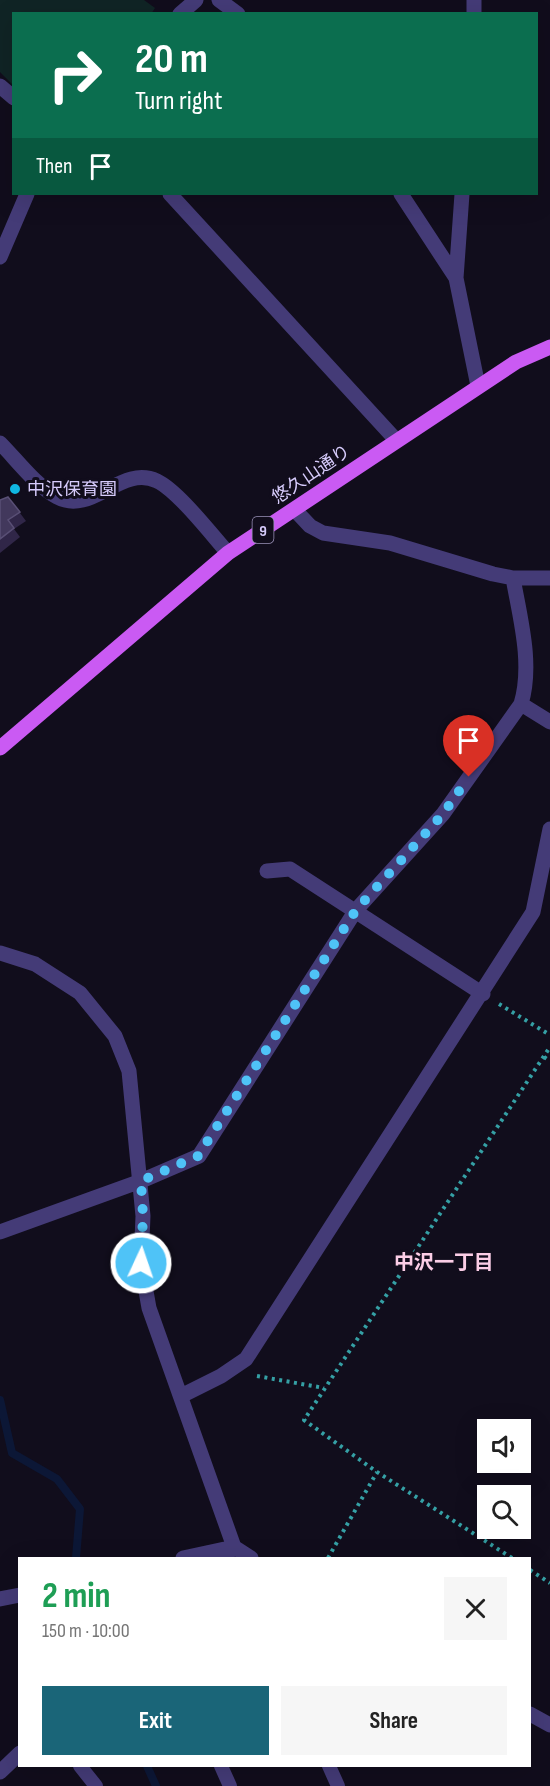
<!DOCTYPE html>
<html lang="en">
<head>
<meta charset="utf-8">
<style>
	:root { --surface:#fff; --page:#f6f6f6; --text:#222; --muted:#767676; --accent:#1a6578 }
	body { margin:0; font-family:"Sofia Sans Condensed","Noto Sans JP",sans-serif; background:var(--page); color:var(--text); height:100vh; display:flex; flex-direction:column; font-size:22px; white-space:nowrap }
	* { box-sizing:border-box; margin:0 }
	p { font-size:20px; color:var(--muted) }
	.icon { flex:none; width:33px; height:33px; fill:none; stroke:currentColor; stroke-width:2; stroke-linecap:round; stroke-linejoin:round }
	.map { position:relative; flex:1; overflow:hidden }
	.side { position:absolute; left:18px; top:1557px; width:513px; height:210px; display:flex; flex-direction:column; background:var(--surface); border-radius:0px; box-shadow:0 6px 24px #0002 }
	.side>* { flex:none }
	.banner { position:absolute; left:12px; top:12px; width:526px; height:183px; border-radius:0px; box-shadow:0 6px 24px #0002; background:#0b6e4f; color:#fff; overflow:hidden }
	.controls { position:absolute; left:477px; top:1419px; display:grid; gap:12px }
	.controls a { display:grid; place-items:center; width:54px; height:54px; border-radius:0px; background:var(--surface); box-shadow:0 6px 24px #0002; font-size:30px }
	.pin { position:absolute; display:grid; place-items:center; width:51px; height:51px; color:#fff; margin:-62px -26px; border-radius:50% 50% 50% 0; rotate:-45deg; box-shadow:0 0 6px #0007 }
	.pin .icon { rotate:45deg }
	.me { position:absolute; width:66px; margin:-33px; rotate:3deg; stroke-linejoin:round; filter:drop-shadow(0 0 4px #0008) }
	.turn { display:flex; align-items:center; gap:21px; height:126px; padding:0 24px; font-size:27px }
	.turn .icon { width:78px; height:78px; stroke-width:2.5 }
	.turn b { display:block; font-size:42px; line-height:51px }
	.then { display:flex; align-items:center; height:57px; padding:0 24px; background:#0003; gap:12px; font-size:22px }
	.round { display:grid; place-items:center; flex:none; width:63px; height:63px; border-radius:0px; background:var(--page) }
	.overview { display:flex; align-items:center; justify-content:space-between; height:102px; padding:0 24px }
	h1 { font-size:36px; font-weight:700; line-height:45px; color:#1e9e55 }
	.cta { display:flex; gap:12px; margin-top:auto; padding:12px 24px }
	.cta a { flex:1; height:69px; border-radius:0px; background:var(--accent); color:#fff; font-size:24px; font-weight:700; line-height:69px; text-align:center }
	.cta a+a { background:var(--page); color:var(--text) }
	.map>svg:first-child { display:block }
</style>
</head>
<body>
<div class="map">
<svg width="550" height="1786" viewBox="0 0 550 1786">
	<rect width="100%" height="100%" fill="#110d1c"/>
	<path fill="#102425" d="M0,0h144l11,8 -4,6h-137l-1,71 -13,-13z"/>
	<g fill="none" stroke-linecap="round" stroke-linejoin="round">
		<path stroke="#0c1736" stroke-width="8" d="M0,1400l12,53 45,26 23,30 -4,49
			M147,1766l9,20"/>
		<path stroke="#35a0a5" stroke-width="4" stroke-dasharray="3 4.5" stroke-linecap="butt" d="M499,1004l51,31
			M544,1057l6,4
			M257,1376l67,12
			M328,1558l49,-86
			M512,1558l-135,-86 -73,-52 246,-373
			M530,1570l20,13"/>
		<path stroke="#443b77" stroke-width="14" d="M80,1766l16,20
			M221,1766l9,20
			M329,1766l9,20"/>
		<path stroke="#443b77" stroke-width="15" d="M219,0l19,14
			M180,14l16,-14
			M474,14v-14
			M0,86l14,12
			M170,194l226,246
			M401,194l55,84
			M462,194l-6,84 22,108
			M0,257l27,-63
			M0,443c17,17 35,42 57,54 35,19 64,-33 100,-16 21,10 54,53 71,72
			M295,510l15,16 13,7 67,10 103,31 20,4h37
			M521,704l29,18
			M267,871l23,-2 193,125
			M0,953l35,11 45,29 35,43 14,35 14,145 -2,47 8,45 85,239 -11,11
			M0,1232l141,-51 58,-25 157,-246 87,-96 78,-110c12,-40 -1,-86 -8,-126
			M181,1396l40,-20 25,-17 287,-447 17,-83
			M183,1558l51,-11 17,11
			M0,1599l20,-4
			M530,1714l20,11
			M0,1772l20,-19"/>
		<path stroke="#ca5af3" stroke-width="15" d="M0,748l228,-195 288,-191 34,-15"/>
	</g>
	<path fill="#302648" d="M8,497l18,24 -12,8 6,8 -20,16v-53z"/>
	<path fill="#42385c" stroke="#594f75" stroke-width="1.5" d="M8,497l12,15 -12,8 6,8 -14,11v-39z"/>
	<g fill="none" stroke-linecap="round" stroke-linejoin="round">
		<path stroke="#4fc3f7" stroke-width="10" stroke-dasharray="0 18" d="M141,1263l2,-47 -2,-35 57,-25 158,-246 87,-96 26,-37"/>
	</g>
	<circle fill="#10b7e2" stroke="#110d1c" stroke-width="2" cx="15" cy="489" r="6"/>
	<g text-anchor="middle" stroke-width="6" stroke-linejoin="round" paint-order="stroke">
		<rect fill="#110d1c" stroke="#9b92b8" stroke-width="1.5" x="252.5" y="517" width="21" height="26" rx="4.5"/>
		<g font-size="16" font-weight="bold" fill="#d6cbfb">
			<text x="263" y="536">9</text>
		</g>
		<g font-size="18" fill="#d6cbfb" stroke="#110d1c">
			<text transform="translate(311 474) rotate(-34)" y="6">悠久山通り</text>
		</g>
		<g font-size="18" fill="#d6cbfb" stroke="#110d1c" text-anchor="start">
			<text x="27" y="495">中沢保育園</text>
		</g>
		<g font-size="20" font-weight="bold" fill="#fbcde6" stroke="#110d1c">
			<text x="444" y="1269">中沢一丁目</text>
		</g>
	</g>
</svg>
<div class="controls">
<a><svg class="icon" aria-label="sound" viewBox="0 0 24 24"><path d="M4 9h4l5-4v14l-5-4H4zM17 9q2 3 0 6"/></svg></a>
<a><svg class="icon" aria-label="search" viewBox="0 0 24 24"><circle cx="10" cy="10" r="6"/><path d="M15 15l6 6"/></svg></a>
</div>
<div class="pin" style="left:469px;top:777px;background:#d93025"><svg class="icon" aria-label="arrive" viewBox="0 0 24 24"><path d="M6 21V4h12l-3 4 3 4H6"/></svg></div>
<svg class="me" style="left:141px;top:1263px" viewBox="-20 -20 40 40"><circle r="17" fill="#4fc3f7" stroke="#fff" stroke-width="3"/><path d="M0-11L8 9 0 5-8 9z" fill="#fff"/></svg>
<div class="banner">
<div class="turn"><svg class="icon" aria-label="right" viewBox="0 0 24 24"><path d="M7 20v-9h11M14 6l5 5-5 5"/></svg><div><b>20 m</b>Turn right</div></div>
<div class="then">Then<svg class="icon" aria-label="arrive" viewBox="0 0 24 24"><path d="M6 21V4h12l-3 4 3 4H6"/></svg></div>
</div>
<section class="side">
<div class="overview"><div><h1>2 min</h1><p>150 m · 10:00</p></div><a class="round"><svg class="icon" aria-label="close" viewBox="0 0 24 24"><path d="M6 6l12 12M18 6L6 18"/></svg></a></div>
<div class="cta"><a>Exit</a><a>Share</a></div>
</section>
</div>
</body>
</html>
